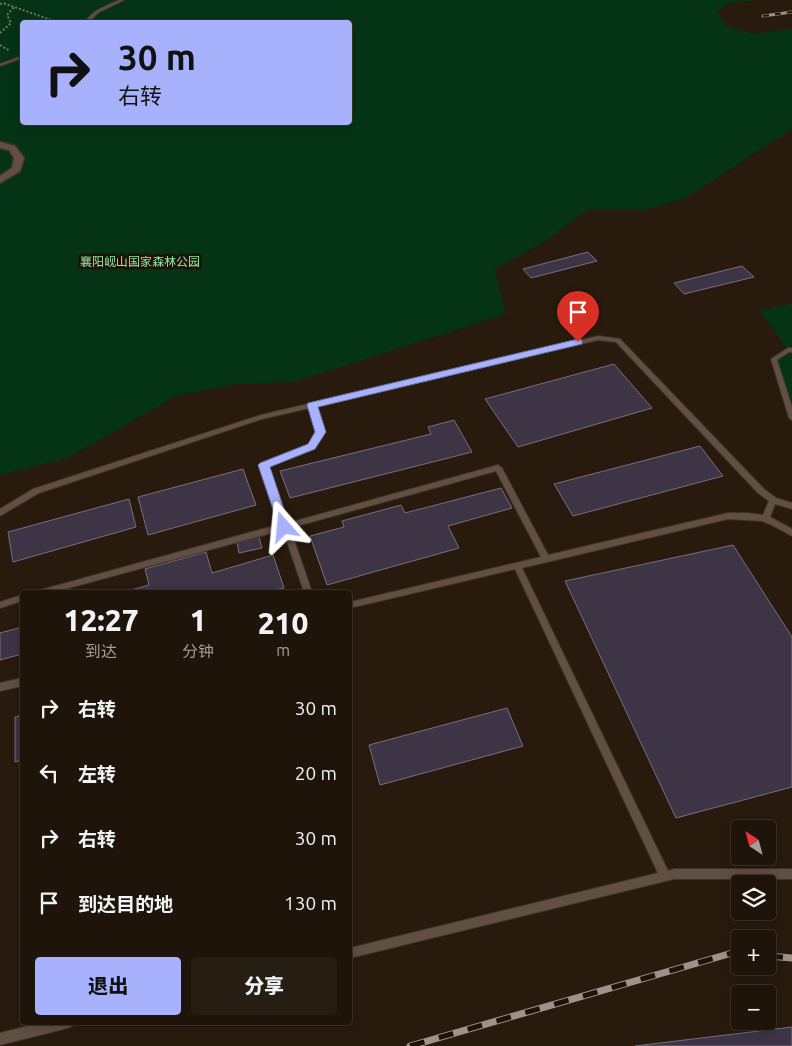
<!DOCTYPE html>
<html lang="zh">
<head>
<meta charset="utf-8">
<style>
	:root { --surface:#1e140a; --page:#261d13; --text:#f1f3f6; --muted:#a19e9c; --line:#3c332b; --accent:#a7b1fc }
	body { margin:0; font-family:Ubuntu,"Noto Sans SC",sans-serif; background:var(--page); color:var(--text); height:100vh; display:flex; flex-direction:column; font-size:19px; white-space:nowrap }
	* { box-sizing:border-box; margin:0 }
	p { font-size:16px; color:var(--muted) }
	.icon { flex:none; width:28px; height:28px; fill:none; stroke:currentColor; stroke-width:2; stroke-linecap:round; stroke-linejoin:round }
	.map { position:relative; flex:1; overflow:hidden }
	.drawer { position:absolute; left:20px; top:590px; width:332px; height:435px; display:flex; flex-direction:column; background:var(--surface); border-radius:5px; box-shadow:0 2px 12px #0003,0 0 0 1px var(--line) }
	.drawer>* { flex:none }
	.top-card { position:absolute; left:20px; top:20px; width:332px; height:105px; border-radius:5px; box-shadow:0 2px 12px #0003,0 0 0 1px var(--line); background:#a7b1fc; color:#111; overflow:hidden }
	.needle { width:32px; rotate:324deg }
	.buttons { position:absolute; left:731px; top:820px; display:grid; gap:10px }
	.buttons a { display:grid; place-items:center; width:45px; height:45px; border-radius:5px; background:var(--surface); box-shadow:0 2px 12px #0003,0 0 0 1px var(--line); font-size:25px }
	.pin { position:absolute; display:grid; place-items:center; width:42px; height:42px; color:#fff; margin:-51px -21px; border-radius:50% 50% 50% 0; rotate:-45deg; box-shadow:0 0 5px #0007 }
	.pin .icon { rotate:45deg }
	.me { position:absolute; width:55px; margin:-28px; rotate:342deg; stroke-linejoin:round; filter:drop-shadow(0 0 4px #0008) }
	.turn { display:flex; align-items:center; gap:18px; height:105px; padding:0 15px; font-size:22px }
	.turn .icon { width:65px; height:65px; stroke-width:2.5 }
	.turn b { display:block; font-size:35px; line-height:42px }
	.eta { display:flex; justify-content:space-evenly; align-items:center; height:85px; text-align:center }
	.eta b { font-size:30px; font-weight:800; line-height:35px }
	.action { display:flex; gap:10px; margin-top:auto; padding:10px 15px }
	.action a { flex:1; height:58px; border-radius:5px; background:var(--accent); color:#111; font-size:20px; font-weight:800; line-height:58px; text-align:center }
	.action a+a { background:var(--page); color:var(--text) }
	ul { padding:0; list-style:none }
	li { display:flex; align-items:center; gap:15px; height:65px; padding:0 15px }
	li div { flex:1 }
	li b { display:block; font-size:19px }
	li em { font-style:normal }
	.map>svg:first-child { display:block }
</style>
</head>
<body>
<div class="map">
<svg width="792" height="1046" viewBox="0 0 792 1046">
	<rect width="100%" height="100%" fill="#281a0d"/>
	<path fill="#043415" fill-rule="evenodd" d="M0,0h757l-27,3 -13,8 9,15 27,8 39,-5v100l-108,70 -38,10h-58l-41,31 -52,29 11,45 -212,68 -59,2 -57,11 -110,63 -68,17zM22,22h328v100h-328z
		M792,303v115l-18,-59 14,-9 -28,-39z"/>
	<path fill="#3d3546" stroke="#776e82" d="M588,252l9,9 -66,17 -8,-9z
		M742,266l12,11 -70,17 -10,-11z
		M614,364l38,44 -134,39 -33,-48z
		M454,420l18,32 -182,46 -10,-27 151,-37 -3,-7z
		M700,446l23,30 -150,40 -19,-32z
		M243,469l13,36 -108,30 -10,-38z
		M501,488l11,20 -64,18 11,22 -132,37 -17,-49 34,-9 -2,-6 59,-16 4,8z
		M129,499l7,28 -123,35 -5,-30z
		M259,537l3,11 -23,5 -2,-11z
		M733,545l59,92v150l-116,31 -111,-237z
		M206,552l6,21 61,-18 11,33 -16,4h-144l25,-7 -4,-16z
		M22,627v27l-22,6v-27z
		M507,708l16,38 -143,39 -11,-40z
		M22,715v45l-7,2v-45z
		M792,1027v19h-157z"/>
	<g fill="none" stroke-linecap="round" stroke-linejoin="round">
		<g stroke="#3e342e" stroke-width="2">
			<path id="lane" d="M119,0h5l-25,12 -10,10h-4c8,-12 21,-16 34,-22z
				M22,56v2l-22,8v-2z
				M598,336l22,3 144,150 12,9 16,5v6l-17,-5 -5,13 22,12v7l-20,-11 -10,-4 -34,-2 -206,49 146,303 6,-2h118v10h-118l-324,79v-10l308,-75 -143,-304 -165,39v-6l191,-45 -45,-86 -206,57 22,64h-8l-21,-62 -229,62h-14l1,-2 3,-1 237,-65 -21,-59 1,-2 49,-18 8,-12 -8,-25 -48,11 -223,74 -39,23v-7l33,-20 228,-74zM598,340l18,2 142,151 11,8 -6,14 -16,-2h-19l-180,42 -46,-87 -4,-3 -210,58 -20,-57 46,-17 10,-16 -8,-27z
				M788,348h4v4h-3l-12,8 15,47v13l-3,-2 -18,-59z
				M22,595v6l-22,7v-6z
				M22,678v8l-22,5v-8z
				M44,1022h29l-1,4 -4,2 -68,17v-12z"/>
		</g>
		<g stroke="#3e342e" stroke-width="3">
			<path id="street" d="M0,142l15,4 9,12 -4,13 -20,12v-7l12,-8 2,-10 -5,-8 -9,-2z"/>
		</g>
		<path stroke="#7e7166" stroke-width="2" stroke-dasharray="2 2" stroke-linecap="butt" d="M0,4l3,-1 54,19
			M0,33l11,-10 -4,-8 7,-8
			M0,45l10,6"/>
		<use href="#lane" fill="#615042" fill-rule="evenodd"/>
		<use href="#street" fill="#615042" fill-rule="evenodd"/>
		<g stroke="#9e9388" stroke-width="3">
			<path id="rail-far1" d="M763,16l29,-4"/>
		</g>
		<g stroke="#9e9388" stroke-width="7">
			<path id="rail" d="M768,956l24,2
				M410,1046l322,-93 8,1"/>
		</g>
		<use href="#rail-far1" stroke="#1e1105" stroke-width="2" stroke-dasharray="6" stroke-linecap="butt"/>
		<use href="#rail" stroke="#1e1105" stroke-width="5" stroke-dasharray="15" stroke-linecap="butt"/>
	</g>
	<path fill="#a7b1fc" stroke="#6d73a4" d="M578,339l4,1v4l-264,63 8,25 -11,17 -45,18 20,60 -6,4 -4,-1 -22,-65 2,-2 48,-19 7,-12 -8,-27 1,-2z"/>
	<g text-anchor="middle" stroke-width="5" stroke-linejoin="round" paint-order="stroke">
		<g font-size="12" fill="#91e7a3" stroke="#1e1105">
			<text x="140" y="266">襄阳岘山国家森林公园</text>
		</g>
	</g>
</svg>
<div class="buttons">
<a><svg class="needle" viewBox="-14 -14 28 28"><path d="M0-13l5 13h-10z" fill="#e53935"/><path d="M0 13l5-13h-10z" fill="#a19e9c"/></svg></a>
<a><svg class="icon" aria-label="layers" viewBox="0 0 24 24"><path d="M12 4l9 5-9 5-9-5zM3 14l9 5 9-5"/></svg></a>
<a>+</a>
<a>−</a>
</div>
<div class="pin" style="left:578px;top:342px;background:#d93025"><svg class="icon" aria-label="arrive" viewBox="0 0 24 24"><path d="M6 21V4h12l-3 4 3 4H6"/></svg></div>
<svg class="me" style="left:284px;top:527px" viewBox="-20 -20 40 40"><path d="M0-17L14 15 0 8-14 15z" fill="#a7b1fc" stroke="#fff" stroke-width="4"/></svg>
<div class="top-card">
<div class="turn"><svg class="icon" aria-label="right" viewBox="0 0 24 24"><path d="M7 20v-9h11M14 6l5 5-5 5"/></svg><div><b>30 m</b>右转</div></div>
</div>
<section class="drawer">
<div class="eta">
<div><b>12:27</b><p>到达</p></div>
<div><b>1</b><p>分钟</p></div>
<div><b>210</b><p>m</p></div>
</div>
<ul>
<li><svg class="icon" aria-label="right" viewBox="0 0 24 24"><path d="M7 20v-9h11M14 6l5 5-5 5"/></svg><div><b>右转</b></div><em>30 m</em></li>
<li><svg class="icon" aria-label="left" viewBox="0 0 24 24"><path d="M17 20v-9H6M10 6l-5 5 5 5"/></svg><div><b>左转</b></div><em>20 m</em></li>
<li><svg class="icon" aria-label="right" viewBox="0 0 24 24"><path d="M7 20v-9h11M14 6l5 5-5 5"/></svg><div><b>右转</b></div><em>30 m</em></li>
<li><svg class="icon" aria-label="arrive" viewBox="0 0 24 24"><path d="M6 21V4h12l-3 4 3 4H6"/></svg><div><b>到达目的地</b></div><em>130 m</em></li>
</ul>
<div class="action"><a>退出</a><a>分享</a></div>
</section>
</div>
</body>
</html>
